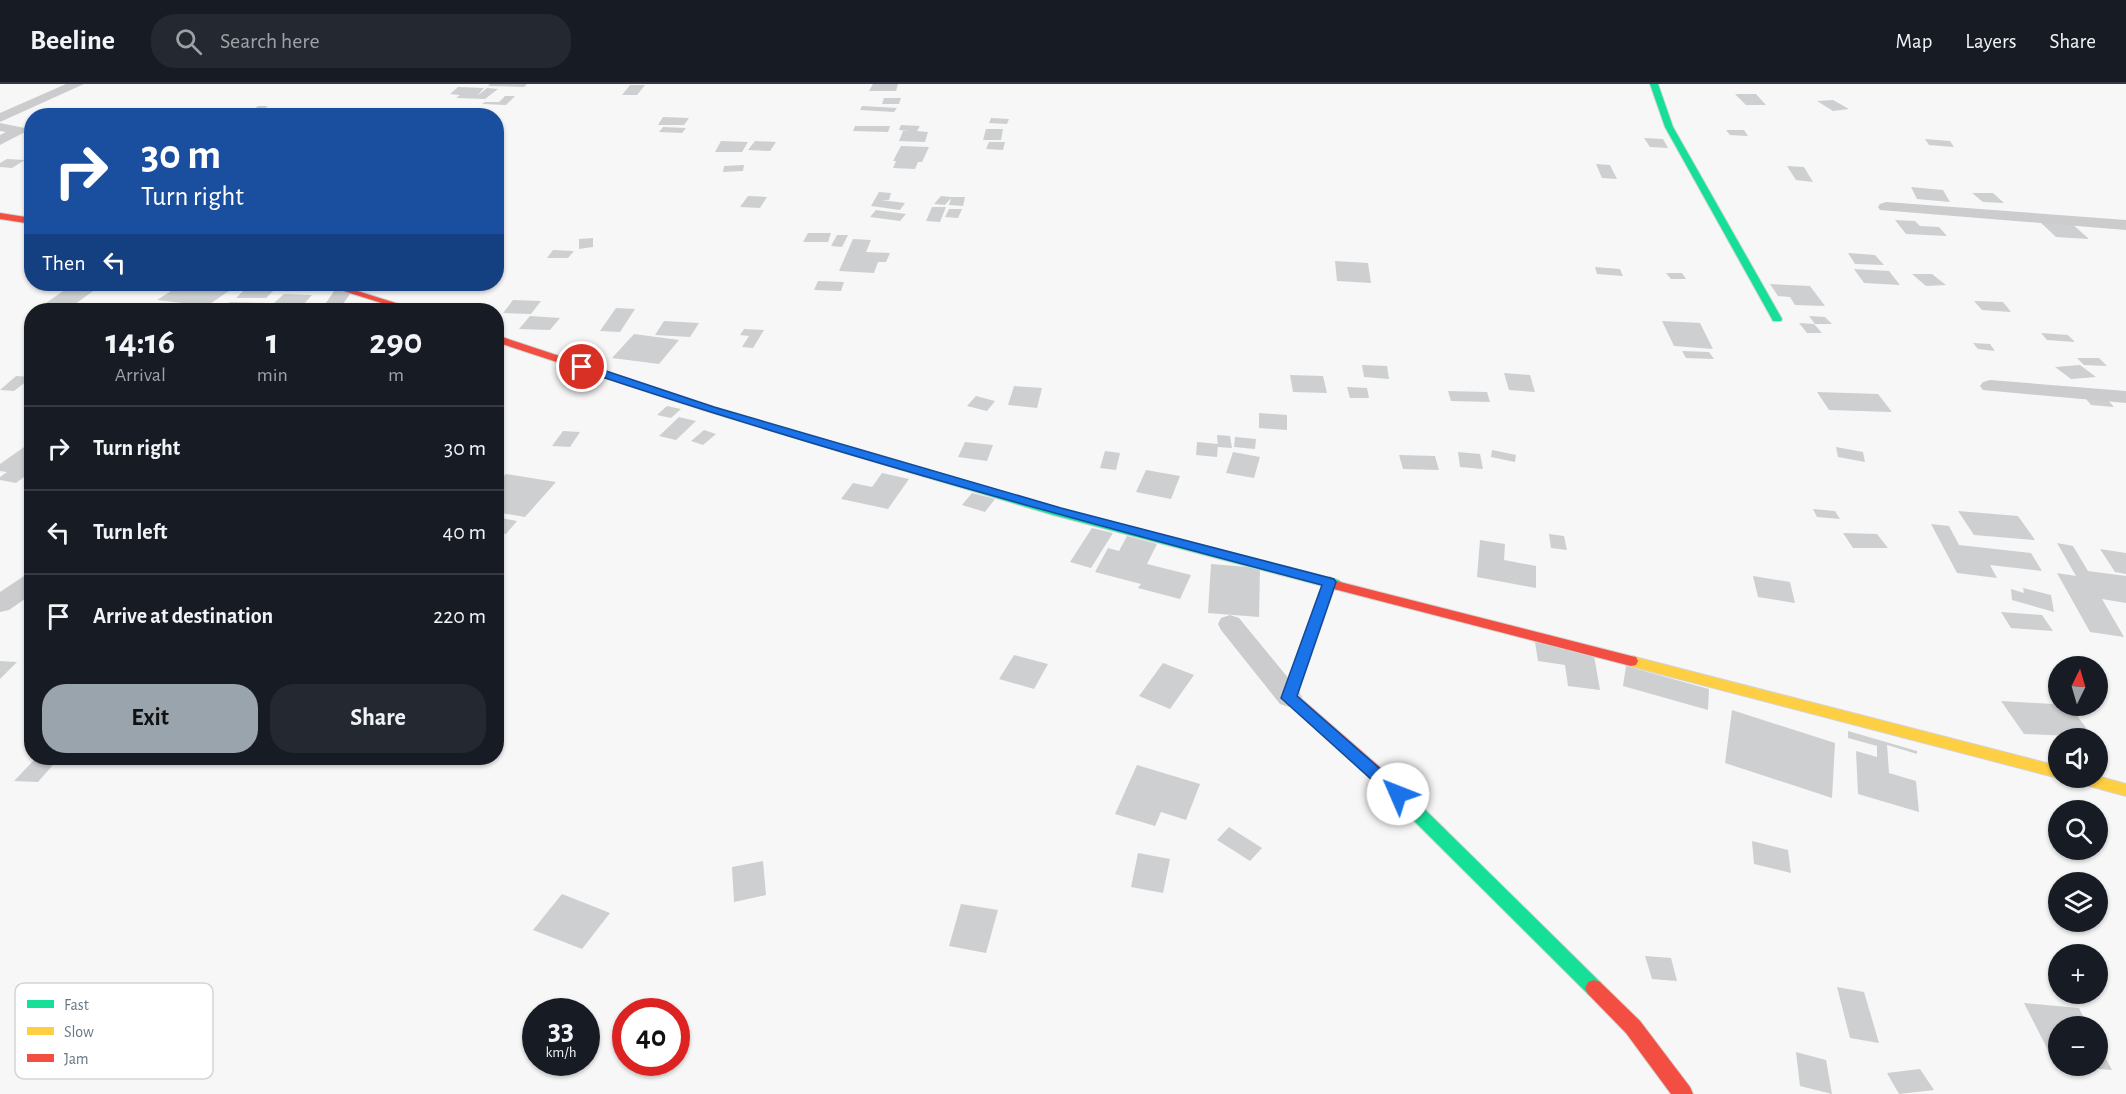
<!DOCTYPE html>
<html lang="en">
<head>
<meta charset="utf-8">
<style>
	:root { --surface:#171b24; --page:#242831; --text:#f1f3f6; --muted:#9ea1a6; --line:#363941; --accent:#9aa4ad }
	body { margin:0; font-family:"Alegreya Sans",sans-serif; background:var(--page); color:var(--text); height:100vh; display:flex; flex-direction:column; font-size:22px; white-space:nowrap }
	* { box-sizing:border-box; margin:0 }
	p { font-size:20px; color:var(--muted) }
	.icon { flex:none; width:33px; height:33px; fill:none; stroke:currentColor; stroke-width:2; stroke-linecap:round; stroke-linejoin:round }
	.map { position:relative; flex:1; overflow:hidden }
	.details { position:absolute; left:24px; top:219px; width:480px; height:462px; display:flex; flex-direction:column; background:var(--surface); border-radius:24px; box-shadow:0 2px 4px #0004 }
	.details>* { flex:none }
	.hud { position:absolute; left:24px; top:24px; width:480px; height:183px; border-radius:24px; box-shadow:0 2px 4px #0004; background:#1a4fa0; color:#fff; overflow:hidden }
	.needle { width:39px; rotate:5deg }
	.buttons { position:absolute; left:2048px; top:572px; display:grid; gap:12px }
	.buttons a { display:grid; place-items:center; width:60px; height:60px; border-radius:50%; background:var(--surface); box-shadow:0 2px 4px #0004; font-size:30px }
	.speed { position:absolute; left:522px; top:914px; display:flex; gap:12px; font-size:30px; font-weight:700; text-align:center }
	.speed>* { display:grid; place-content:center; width:78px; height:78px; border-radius:50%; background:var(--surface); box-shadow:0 2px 4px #0004; line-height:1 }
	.speed small { font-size:15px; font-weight:400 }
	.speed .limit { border:9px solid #d22; background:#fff; color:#111 }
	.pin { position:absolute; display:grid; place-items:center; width:51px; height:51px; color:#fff; margin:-26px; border:3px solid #fff; border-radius:50%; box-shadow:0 2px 6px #0007 }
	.me { position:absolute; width:66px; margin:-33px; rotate:314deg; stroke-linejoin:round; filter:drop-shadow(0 0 4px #0008) }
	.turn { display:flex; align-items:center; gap:21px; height:126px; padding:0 18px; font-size:27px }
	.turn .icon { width:78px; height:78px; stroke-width:2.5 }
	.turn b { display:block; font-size:42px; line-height:51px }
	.then { display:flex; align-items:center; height:57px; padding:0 18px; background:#0003; gap:12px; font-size:22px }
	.eta { display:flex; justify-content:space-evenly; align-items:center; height:102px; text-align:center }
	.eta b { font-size:36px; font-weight:700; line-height:42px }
	.button { display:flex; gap:12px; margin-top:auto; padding:12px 18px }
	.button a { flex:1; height:69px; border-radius:24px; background:var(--accent); color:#111; font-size:24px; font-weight:700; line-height:69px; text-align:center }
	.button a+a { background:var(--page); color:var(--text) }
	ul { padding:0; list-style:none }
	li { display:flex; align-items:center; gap:18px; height:84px; padding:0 18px; border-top:2px solid var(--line) }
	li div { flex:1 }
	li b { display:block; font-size:22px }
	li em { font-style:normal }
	header { display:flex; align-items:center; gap:36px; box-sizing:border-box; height:84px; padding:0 30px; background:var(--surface); border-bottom:2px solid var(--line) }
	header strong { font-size:28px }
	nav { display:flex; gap:33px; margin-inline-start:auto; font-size:21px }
	.search { width:420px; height:54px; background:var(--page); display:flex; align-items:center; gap:15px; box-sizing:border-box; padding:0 21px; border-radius:24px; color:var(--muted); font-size:22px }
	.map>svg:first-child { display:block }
</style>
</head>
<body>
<header>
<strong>Beeline</strong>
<div class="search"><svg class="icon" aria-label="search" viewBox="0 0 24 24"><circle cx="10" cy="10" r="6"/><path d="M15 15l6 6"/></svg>Search here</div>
<nav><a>Map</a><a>Layers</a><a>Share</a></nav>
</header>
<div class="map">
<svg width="2126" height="1010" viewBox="0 0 2126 1010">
	<rect width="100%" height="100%" fill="#f7f7f7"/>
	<path fill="#cecfd0" d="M490,0h37l-3,3 -36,-1z
		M873,0h25l-2,7h-27z
		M630,1h15l-8,10h-15z
		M458,3l26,1 -7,8 10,-8 11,1 -13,10 -29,-1 4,-3 -10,-1z
		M1735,10h21l10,11h-20z
		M505,12h10l-9,9 -24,-1 3,-2h14z
		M884,14h17l-2,6h-17z
		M1833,16l16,9 -16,2 -16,-10z
		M258,22h10l-9,7h14l-3,3h-26z
		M862,22l35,2 -3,4 -34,-2z
		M663,33l26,1 -5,7h-26z
		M991,34l18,1 -2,5 -18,-1z
		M901,41l19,1 -3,5 11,1 -3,10 -26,-1 4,-10h6l-10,-1z
		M855,42h35l-2,6 -35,-1z
		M663,43l23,1 -4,5 -23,-1z
		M986,45h17l-2,11h-18z
		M1726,46h18l4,6 -18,-1z
		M1644,54l19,1 5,9 -18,-1z
		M1925,55l25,2 4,6 -25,-2z
		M721,57l27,1 -6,10h-27z
		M755,57l21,1 -6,9 -22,-1z
		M989,58h16l-2,8 -17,-1z
		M901,62l28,1 -7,15h-4l-3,7 -22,-1 3,-7h-3z
		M7,75l18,1 -13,8 -12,-1v-4z
		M1596,80l14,1 7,14 -15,-1z
		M744,81l-1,6 -20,1 1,-6z
		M1787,82l17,1 9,15 -17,-2z
		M1911,103l32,3 7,12 -33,-3z
		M879,108l12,1 -2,7h-8l24,3 -5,7 -29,-4z
		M1972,109h21l11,10 -21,-1z
		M748,112l19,1 -7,11 -20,-1z
		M941,112l11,1h13l-2,9 -14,-1 2,-7 -6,7 -11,-1z
		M932,123h14l-6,15 -14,-1z
		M949,125h13l-4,9 -13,-1z
		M876,126l30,4 -6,7 -30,-4z
		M1895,136l20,1 5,5 19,1 8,9 -41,-2z
		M2039,137l31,1 19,17 -33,-2z
		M808,149h23l-3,9h-25z
		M837,151h11l-6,12 -11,-1z
		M593,154v9l-14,2v-10z
		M853,155l18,1 -5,12 24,1 -4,9h-8l-4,11 -35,-2z
		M553,166l21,1 -6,7h-21z
		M1848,169l27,2 9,10 -29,-1z
		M1335,177l33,2 3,20 -34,-2z
		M1595,183l25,2 3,7 -26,-2z
		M1854,185l35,2 11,14 -36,-2z
		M1666,189h16l4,6h-15z
		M1912,190h20l14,11 -20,1z
		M818,197l26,1 -3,9 -27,-1z
		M73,200h30l-35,25 -29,-1z
		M182,200h57l-32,22 -50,-6z
		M1770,200l40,2 15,20 -30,-1 -5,-8 -12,-1z
		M249,201h30l-13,13h-30z
		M284,210l28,1 -9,10 -30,-1z
		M513,216l28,1 -10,13 -28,-1z
		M1974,217l29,1 8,10 -29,-2z
		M230,218l36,1 -8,7h-38z
		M616,224l19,1 -15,23 -20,-1z
		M530,232l30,2 -10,12 -31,-1z
		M1809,232l16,1 7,7h-17z
		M664,237l35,2 -9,14 -35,-2z
		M1662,237l38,2 13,26 -39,-3z
		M1799,239l15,1 8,9h-15z
		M744,245l20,1 -11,18 -11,-1 7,-11 -9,-1z
		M2041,249l27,2 7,7 -28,-2z
		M634,250l45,6 -20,24 -47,-6z
		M1973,259l17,1 5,7 -17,-2z
		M1682,267l27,1 5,7 -28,-1z
		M2077,274h22l8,8 -23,-1z
		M1362,281l25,1 2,13 -25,-2z
		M2080,281l16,12 -25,2 -16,-12z
		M1504,289l26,2 5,17 -26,-2z
		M1290,291l33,1 4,17 -34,-1z
		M16,292l16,1 -18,14 -14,-1z
		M1014,302l28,2 -5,20 -29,-3z
		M1347,303l20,1 2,10h-19z
		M2077,304l22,2 15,17 -23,-2z
		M1448,307l39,1 3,10 -39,-1z
		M1817,308l61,2 14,18 -63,-2z
		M976,312l19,5 -8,10 -20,-5z
		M667,322l14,3 -10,9 -14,-3z
		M1259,329l28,2v15l-28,-2z
		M679,333l17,4 -20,19 -17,-4z
		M704,346l12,4 -13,11 -12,-4z
		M563,347l17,1 -10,15 -18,-1z
		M1217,351l13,1 2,12 -14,-1z
		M1235,353l21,2 -1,10 -21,-2z
		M965,358l28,3 -6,16 -29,-4z
		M1197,358l21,2 -1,13 -21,-2z
		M27,361h5v26l-16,12 -16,-3v-3l7,-5 -7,-1v-7z
		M1836,363l27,5 2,10 -27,-5z
		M1492,366l24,5 -1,7 -24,-5z
		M1105,367l15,2 -4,17 -16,-2z
		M1233,368l27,5 -6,21 -28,-5z
		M1458,368l22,2 3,15 -23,-2z
		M1399,371l36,1 4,14 -36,-1z
		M1146,386l34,6 -9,23 -35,-7z
		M882,389l27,6 -21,30 -47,-10 12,-16 19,4z
		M506,390l50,8 -31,35 -29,-5v-28z
		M972,409l23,6 -10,13 -23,-7z
		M1813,425l22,2 5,8 -23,-2z
		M1958,427l60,5 17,24 -61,-5z
		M496,433l21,4 -11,13 -10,-2z
		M1931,440l18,2 10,19 72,8 11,18 -52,-6 7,13 -40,-5z
		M1092,444l21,5 -22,35 -21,-6z
		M1843,449l34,1 11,14h-35z
		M1549,450l15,2 3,14 -16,-2z
		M1127,452l30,8 -10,20 44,11 -11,24 -42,-11 3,-4 -46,-12 13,-24 11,3z
		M1480,456l25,4 -1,16 32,6v22l-59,-11z
		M2057,459l16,3 15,25 38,5v27l-24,-4 22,38 -34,-5 -33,-59 19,3z
		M2100,465l26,4v21l-11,-2z
		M1211,480l49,4 -1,49 -51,-4z
		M1753,492l37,6 5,21 -37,-6z
		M2023,504l28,7 3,17 -42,-12 -1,-11 13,4z
		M2001,528l41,3 11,16 -42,-3z
		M1535,558l58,8 7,40 -32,-4 -3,-21 -27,-4z
		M1014,571l34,9 -14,25 -35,-10z
		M0,577l17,1 -17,17z
		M1163,579l31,12 -24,34 -31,-13z
		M1626,582l83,23 -1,21 -85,-24z
		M2001,617l68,4 24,32 -69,-3z
		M1732,626l103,33 -3,55 -107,-35z
		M1848,647l69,20v3l-30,-9 2,28 27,8 3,31 -61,-18 -2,-43 21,6v-11l-29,-8z
		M36,674h23l-21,24 -24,-1z
		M1137,681l63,19 -14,36 -25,-8 -6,14 -40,-12z
		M1229,743l33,21 -12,13 -33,-21z
		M1752,757l36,9 3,23 -37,-9z
		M1138,769l32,6 -7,34 -32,-6z
		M763,777l3,34 -32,7 -2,-35z
		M562,810l48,19 -28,36 -49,-19z
		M961,820l37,6 -12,43 -37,-7z
		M1645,872l26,2 6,23 -25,-2z
		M1837,903l27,5 15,51 -29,-5z
		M2024,919l55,5 9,18h-30v39l-3,-1z
		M2097,958l15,28 -37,-3 22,-2z
		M1796,968l30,8 6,34 -32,-8z
		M1920,985l14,21 -35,4 -12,-21z"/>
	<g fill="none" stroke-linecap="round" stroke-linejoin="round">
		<g stroke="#d3d4d5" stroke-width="2">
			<path id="fast" d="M1650,0h8l15,43 109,192 -1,2h-8l-1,-2 -107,-192z
				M926,385l135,40 277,71 7,5 -7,5 -285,-75 -131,-39 -2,-3z
				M1391,697l6,1 203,200 3,6 -3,6 -6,2 -6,-2 -203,-202 -2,-5 2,-5z"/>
		</g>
		<g stroke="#d3d4d5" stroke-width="2">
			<path id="slow" d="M1631,572l427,110v11h4l-4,1 -432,-113 -2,-4 2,-4z
				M2097,692l29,8v12l-55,-15 -2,-4z"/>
		</g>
		<g stroke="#d3d4d5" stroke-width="2">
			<path id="jam" d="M0,129l32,5v6l-32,-5z
				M321,200h14l83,26h-14z
				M496,251l218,72 216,63 2,3 -6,4 -4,-1 -216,-65 -210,-69z
				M1330,493l6,4 295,75 5,1 2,4 -2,4 -5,1 -297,-77 -37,106 100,87 2,5 -2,5 -6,1 -6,-1 -103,-95 41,-115z
				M1594,896l6,2 40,39 50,66 3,7h-22l-45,-61 -38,-39 -3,-6 3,-6z"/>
		</g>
		<path fill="#ccccce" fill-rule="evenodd" d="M66,0h18l-84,38v-9z
			M0,39l25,5 2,3 -27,14v-10l6,-3 -6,-1z
			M1886,118l240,18v10l-246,-20 -2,-3 2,-3z
			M339,200h9l6,4 -15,22h-18z
			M1990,296l136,11v12l-143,-13 -3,-4 3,-4z
			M32,490v20l-23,16 -9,2v-20l24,-16z
			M1230,531l9,3 59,72 4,7 -4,7 -9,3 -9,-3 -59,-74 -3,-6 3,-6z"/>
		<use href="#fast" fill="#16e098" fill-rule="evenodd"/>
		<use href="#slow" fill="#ffcf43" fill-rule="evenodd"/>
		<use href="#jam" fill="#f24e42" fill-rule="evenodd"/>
	</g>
	<path fill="#1a73e8" stroke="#114b97" stroke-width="1.5" d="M582,279l132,44 347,101 273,71 2,3 -39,114 106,93 3,5 -3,4 -5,2 -6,-2 -111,-100 41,-113c-250,-66 -499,-134 -744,-216v-5z"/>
	<rect x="15" y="899" width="198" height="96" rx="9" fill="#fff" stroke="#d2d6da" stroke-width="1.5"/>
	<rect x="27" y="916" width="27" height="8" fill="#16e098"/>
	<rect x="27" y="943" width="27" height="8" fill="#ffcf43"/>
	<rect x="27" y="970" width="27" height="8" fill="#f24e42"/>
	<g font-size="16" fill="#687785">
		<text x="64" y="926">Fast</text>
		<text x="64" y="953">Slow</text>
		<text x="64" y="980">Jam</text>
	</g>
</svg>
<div class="buttons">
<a><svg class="needle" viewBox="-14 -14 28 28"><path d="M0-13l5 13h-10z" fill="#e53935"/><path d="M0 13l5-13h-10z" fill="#9ea1a6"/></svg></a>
<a><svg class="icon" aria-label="sound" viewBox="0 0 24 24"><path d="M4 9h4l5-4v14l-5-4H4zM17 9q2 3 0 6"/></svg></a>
<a><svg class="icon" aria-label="search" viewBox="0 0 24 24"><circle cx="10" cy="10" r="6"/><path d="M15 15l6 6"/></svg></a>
<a><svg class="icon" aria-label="layers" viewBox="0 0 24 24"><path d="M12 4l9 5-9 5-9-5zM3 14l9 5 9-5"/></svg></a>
<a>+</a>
<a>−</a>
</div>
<div class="speed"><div>33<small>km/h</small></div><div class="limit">40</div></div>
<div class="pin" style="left:582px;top:283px;background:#d93025"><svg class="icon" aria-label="arrive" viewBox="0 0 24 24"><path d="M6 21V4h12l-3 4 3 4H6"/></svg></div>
<svg class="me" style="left:1398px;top:710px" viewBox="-20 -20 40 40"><circle r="19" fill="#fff"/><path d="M0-13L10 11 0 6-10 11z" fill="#1a73e8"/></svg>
<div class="hud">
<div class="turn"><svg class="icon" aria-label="right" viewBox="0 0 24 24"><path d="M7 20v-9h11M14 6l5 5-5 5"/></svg><div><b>30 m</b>Turn right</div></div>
<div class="then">Then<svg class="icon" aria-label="left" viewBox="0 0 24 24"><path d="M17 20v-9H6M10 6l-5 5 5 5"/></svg></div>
</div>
<section class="details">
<div class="eta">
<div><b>14:16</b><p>Arrival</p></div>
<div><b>1</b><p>min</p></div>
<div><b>290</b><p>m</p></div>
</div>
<ul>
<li><svg class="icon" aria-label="right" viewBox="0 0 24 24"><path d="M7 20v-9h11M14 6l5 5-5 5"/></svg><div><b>Turn right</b></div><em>30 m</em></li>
<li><svg class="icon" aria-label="left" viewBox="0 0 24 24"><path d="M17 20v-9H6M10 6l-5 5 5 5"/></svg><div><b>Turn left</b></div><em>40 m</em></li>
<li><svg class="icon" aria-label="arrive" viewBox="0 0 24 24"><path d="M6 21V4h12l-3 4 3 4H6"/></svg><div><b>Arrive at destination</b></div><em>220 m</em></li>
</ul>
<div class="button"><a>Exit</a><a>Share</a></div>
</section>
</div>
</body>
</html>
